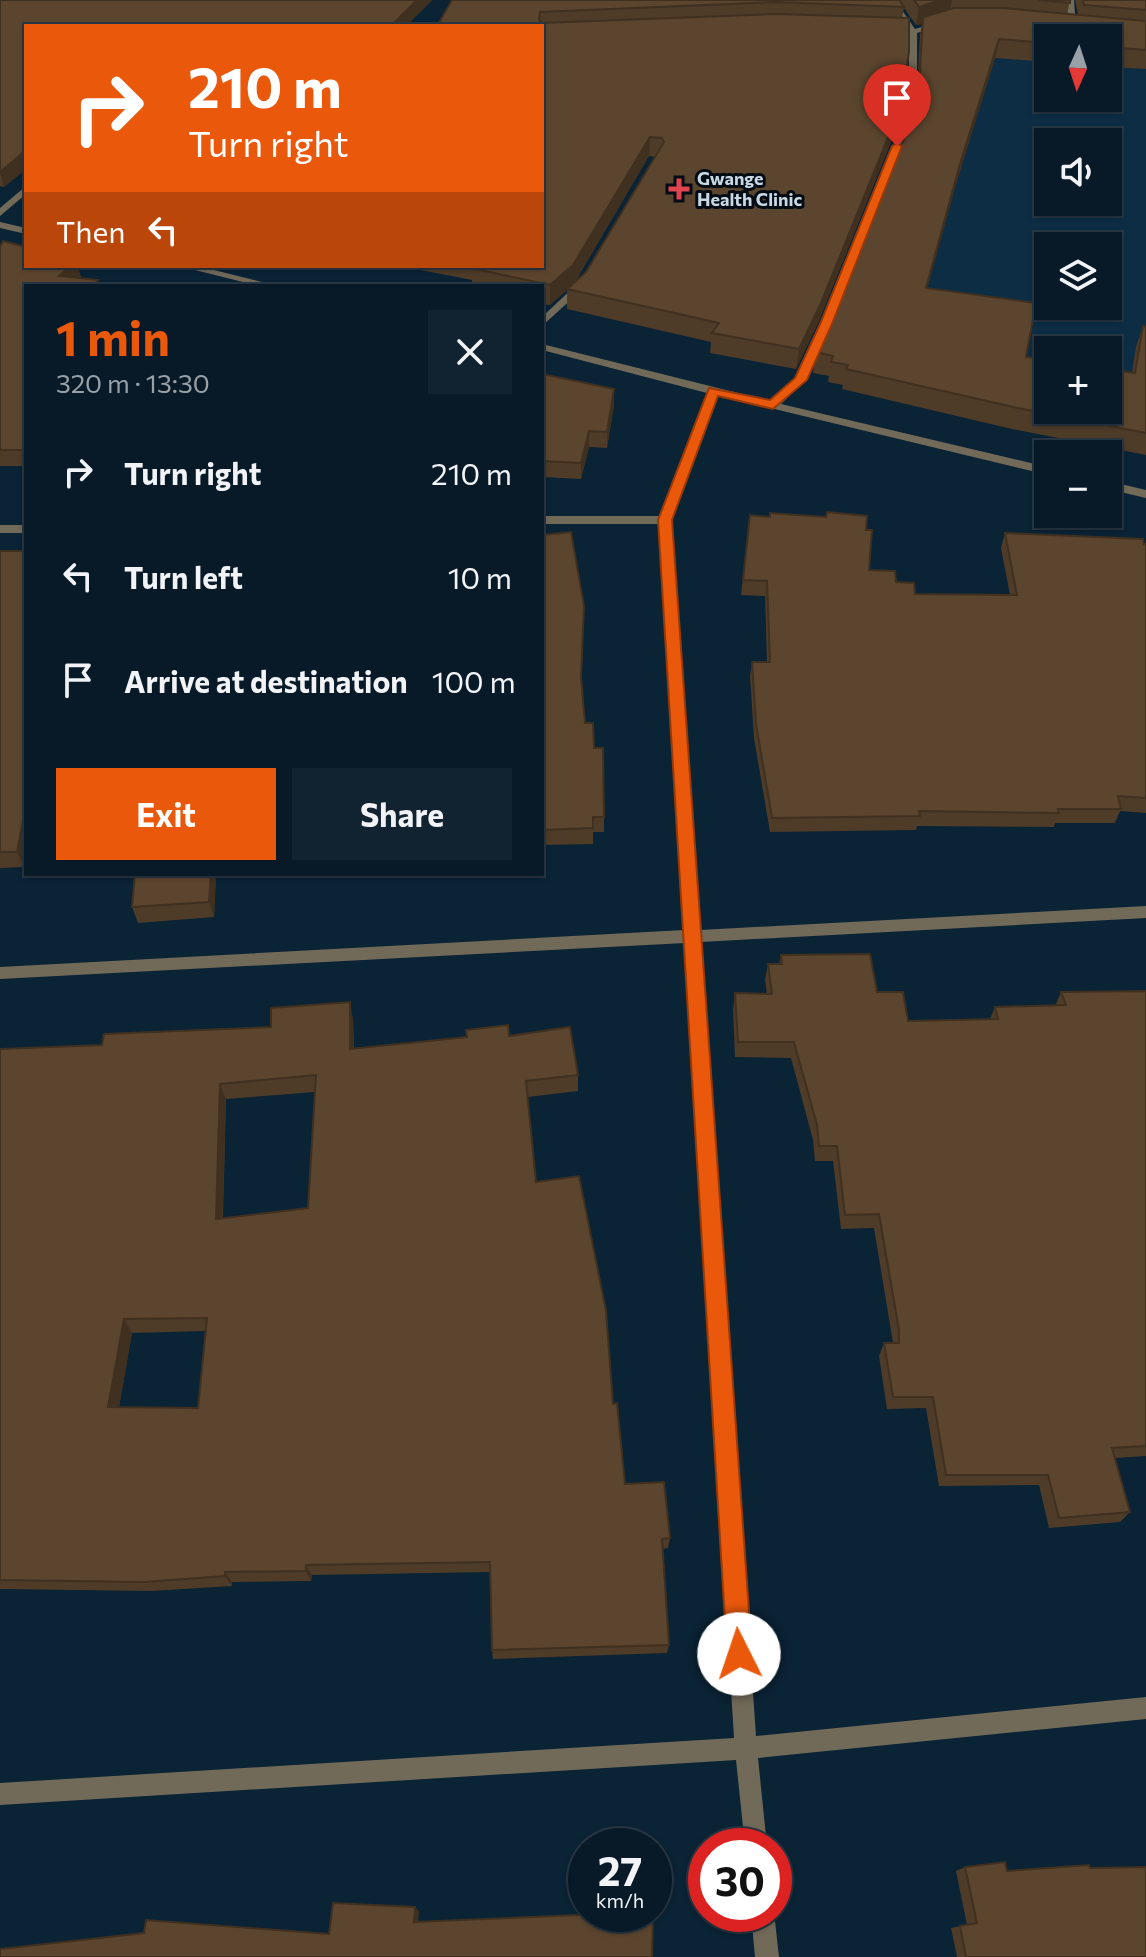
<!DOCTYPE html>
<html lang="en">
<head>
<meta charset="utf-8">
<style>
	:root { --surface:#081a28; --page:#112330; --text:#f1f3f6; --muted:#98a1a8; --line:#293845; --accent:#ea580c }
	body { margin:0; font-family:Commissioner,sans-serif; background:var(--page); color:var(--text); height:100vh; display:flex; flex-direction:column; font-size:30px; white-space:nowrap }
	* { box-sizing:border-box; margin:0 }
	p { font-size:26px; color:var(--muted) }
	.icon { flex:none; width:44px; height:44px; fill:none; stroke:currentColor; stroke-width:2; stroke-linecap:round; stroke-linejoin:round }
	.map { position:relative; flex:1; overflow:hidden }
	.sheet { position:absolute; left:24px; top:284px; width:520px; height:592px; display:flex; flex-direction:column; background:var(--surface); border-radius:0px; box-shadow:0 2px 6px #0004,0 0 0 2px var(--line) }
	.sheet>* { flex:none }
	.hud { position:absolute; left:24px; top:24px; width:520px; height:244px; border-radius:0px; box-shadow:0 2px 6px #0004,0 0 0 2px var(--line); background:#ea580c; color:#fff; overflow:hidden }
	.needle { width:52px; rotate:183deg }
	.controls { position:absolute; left:1034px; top:24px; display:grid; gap:16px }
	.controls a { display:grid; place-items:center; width:88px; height:88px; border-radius:0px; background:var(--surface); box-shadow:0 2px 6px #0004,0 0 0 2px var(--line); font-size:40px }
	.speed { position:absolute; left:568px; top:1828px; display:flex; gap:16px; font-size:40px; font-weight:700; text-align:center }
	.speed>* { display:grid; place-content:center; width:104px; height:104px; border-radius:50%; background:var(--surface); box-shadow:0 2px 6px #0004,0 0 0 2px var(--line); line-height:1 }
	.speed small { font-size:20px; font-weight:400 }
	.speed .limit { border:12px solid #d22; background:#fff; color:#111 }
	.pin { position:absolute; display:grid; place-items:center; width:68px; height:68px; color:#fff; margin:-82px -34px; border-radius:50% 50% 50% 0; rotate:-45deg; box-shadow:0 0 8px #0007 }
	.pin .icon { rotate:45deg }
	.me { position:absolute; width:88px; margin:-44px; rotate:356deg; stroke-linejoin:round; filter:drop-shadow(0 0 6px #0008) }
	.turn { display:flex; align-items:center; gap:28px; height:168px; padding:0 32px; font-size:36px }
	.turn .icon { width:104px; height:104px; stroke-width:2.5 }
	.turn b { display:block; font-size:56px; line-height:68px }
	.then { display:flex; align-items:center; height:76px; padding:0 32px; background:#0003; gap:16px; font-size:30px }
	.round { display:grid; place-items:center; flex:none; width:84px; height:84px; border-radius:0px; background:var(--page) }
	.headline { display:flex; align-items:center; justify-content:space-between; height:136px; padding:0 32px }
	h1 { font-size:48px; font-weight:700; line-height:60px; color:var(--accent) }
	.cta { display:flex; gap:16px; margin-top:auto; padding:16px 32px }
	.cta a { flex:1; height:92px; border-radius:0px; background:var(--accent); color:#fff; font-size:32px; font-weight:700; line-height:92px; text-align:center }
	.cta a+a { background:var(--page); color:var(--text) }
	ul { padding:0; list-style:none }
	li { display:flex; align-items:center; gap:24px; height:104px; padding:0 32px }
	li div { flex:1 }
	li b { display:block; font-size:30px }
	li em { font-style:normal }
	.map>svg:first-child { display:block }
</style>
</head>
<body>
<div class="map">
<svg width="1146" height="1957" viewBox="0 0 1146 1957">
	<rect width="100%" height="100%" fill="#0a2335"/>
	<path fill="#0d2d44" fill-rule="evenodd" d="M950,36l98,7v55h60v-51l38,3v365l-38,-5v-60h-60v50l-173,-27zM1048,142h60v60h-60zM1048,246h60v60h-60z"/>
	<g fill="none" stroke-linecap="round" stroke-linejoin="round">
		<path fill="#726a59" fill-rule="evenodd" d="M887,0h8l20,29 26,-8 4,3 -28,9v37l-5,53 -81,201 -25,56 -25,24 267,63v8l-331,-80 -46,125 29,410 446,-24v12l-445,24 55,794 390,-39v22l-388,39 9,88h-22l-9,-86 -736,45v-22l734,-45 -49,-795 -685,36v-12l684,-37 -25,-406h-117v-8h118l47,-123 -165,-43v-6l228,57 25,-23 26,-54 81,-201 7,-53v-36l-23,-3 4,-3 17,1z
			M1066,0h8l2,29 -7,-2z
			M26,186v8l-26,22v-8z
			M0,222l26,6v6l-26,-6z
			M179,266h19l80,20h-19z
			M577,284l9,2 -44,40v-9z
			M1108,481l38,9v8l-38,-9z
			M0,525h26v8h-26z
			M774,1912l5,45h-24l-4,-43z"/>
	</g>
	<path fill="#4e3b28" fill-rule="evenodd" d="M0,0h432l-26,26h-380v143l-22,18 -4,-1z
		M452,0h618l-3,14 11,1 -3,-15h71v69l-38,-2v-29h-60v24l-53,-4 -39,126 -29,104 99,69 106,16 4,-26 7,-21 3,1v128l-134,-26 -170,-40 1,-4 -15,-3 1,-6 -16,-3 3,-21 100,-241 4,-76 2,-11 -6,1 -12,-17 -2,10v85l-3,19 -81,201 -22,46 -86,-16 1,-11 -144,-33v-19l-17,15 -8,-1v-18h-70v-6l-72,-14h142zM649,156l6,1 -69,115 -11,10z
		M0,247l78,19 3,12 -55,8v180h-26z
		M542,374l72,15v16l-7,43 -18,-1 -8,32 -39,-2z
		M750,515l116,15 3,40 27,12 19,12 95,1 -9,-47 4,-15 141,11v269l-26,-2 -5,12h-60l-1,4 -137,-1 -1,4 -146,2 -16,-94 -4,-62 2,-14h15l-2,-66 -24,-1z
		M542,535l40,148 3,40 9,25 10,69v15h-11v12l-51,1z
		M0,551h26v307l-2,9 -24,1z
		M135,874h98l-17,1 -2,42 -76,6 -6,-16z
		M781,955l96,37 31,29 82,-2 5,-12 60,-1 6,-14 85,-1v465l-31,2 15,54 -10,10 -71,6 -10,-43 -100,1 -13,-78 -39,1 -8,-53 5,-13h9l-19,-115 -33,1 -8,-68h-18l-2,-21 -22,-82 -56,-1 -2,-48 2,-16 32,1 -2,-14 3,-16h11z
		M353,1019l1,29 155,-12 69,39v16l-50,6 8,85 77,222 12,80 45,54 -2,10 -5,1 6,96 -2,8 -174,6 -1,-9 -1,-78 -179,3 -1,6 -79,1v4l-80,5 -152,-2v-540l102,-4zM315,1092l-7,116 -85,10 3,-119zM206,1331l-8,77 -79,-1 13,-74z
		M965,1867l42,4 83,-3 56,89h-189l-6,-29 16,-3 -11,-54z"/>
	<path fill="#403020" d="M417,0h15l-26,26h-15z
		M941,0h11l-3,15 -26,2 -1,7 -6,1 3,-18z
		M999,39l-4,19 -39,126 -34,124 4,-20 34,-124z
		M902,103l-3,19 -81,201 -22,46 3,-20z
		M650,137l-1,19 -76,129 -6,4v1l-17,15v-20z
		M26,150v19l-22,18 -4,-15z
		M71,266h7l3,12 -22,-2z
		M614,389v16l-7,43v-16z
		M589,431v16l-8,32v-16z
		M26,806v52l-2,9 -7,-15z
		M211,874h5l-2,43 -5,-15z
		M350,1002l3,17 1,46 -4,-16z
		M220,1084l6,15 -4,134 -6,-14z
		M124,1319l8,14 -15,86 -9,-12z
		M306,1565l6,10 -1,6 -5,-10z
		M225,1572l7,10v4l-7,-10z
		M415,1907l4,4 -1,14 -4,-3z"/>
	<path fill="#5b452e" stroke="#403020" stroke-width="2" fill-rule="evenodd" d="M0,0h417l-26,26h-365v124l-26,22z
		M452,0h447l5,7 -128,-5 -236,10 -1,8 3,3 234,-9 133,4v33l-7,52 -81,200 -22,46 -87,-16 7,-10 -152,-34 19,-17 78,-130 -2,-4 -12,-1 -77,128 -23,20 -79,-17 1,-2h70v-240h-105z
		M914,0h27l-22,7z
		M1038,0h32v3z
		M1083,0h63v10l-62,-5z
		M954,8h49l143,13v29l-38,-3v-9h-60v5l-49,-4 -39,125 -34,124 110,15 -10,54 22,3v50h60v-41l27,4 8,-47 3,1v106l-128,-25 -172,-39 2,-4 -17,-3 2,-6 -17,-4 102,-247 5,-88z
		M3,241l23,6v19h45l-12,10 39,4 -4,5 3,1h-71v164h-26v-203z
		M542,374l72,15 -7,43 -18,-1 -8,32 -39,-2z
		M827,512l40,4 -1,14h6l-3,40 26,1 1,11 18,1 1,11 102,1 -12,-62 138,6 1,5h2v254l-28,-2 3,13h-63l1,4 -140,-2 1,5 -148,2 -16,-94 -4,-62h18l-3,-81 -24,-1 7,-65 20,2v-4l56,4z
		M571,532l13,74 -3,72 4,45h8l1,25h9l1,69h-11v11l-51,2v-295z
		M0,551h26v255l-9,46h-17z
		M135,874h76l-2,28 -77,5z
		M870,954l7,38h26l5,29 90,-2 -3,-12 71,-2 -5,-13 85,-1v455l-34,2 18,64 -71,6 -11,-43h-102l-13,-78h-40l-9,-54h15v-13l-20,-116 -34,1 -8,-69h-18l-2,-21 -23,-83h-56l-3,-49 37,1 -4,-30h14l-1,-9z
		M350,1002v47l117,-12 -1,-7 42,-5 1,11 61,-9 8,48 -52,6 10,101 43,-6 27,135 7,93 4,-1 8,81 39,-2 6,56 -8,1 7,106 -177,5 -2,-88 -184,3v6l-81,1v4l-81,6 -144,-2v-531l102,-4 2,-11 167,-7v-19zM316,1075l-8,133 -92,11 4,-135zM207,1318l-9,90 -90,-1 16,-88z
		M1005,1862l2,9 82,-6 1,3 56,-1v90h-180l-6,-31 17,-3 -12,-56z
		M333,1903l82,4 -1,15 187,-8h52l-1,43h-652v-8l144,-16 2,-13 183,14z"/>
	<path fill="#ea580c" stroke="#983908" stroke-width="2" d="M897,143l5,3 -70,178 -25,56 -34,29 -55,-13 -46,124 80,1134 -4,8 -9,4 -8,-4 -4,-8 -69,-1134 51,-132 61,12 25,-22 25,-54 72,-178z"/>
	<path fill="#e0444e" stroke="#030c14" stroke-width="3" d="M675 177h8v8h8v8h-8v8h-8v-8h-8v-8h8z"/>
	<g text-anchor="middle" stroke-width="6" stroke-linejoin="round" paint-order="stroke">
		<g font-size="18" font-weight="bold" fill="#c9d8e4" stroke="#030c14" text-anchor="start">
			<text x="697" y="185">Gwange<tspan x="697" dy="21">Health Clinic</tspan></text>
		</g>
	</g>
</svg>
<div class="controls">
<a><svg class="needle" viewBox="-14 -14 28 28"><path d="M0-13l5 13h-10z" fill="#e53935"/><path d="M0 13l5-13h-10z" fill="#98a1a8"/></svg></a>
<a><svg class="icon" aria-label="sound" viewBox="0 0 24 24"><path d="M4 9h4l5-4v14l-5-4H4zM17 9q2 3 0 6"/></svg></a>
<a><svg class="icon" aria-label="layers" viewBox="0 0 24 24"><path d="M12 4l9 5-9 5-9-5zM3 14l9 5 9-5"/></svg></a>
<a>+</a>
<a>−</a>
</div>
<div class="speed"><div>27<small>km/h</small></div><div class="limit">30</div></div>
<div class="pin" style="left:897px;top:146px;background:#d93025"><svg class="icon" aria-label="arrive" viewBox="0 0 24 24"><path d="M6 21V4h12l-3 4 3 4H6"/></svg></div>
<svg class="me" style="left:739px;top:1654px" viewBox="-20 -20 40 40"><circle r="19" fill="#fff"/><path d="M0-13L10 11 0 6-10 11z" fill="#ea580c"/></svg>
<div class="hud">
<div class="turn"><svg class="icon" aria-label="right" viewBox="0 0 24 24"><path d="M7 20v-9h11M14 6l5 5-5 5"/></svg><div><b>210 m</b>Turn right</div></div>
<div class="then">Then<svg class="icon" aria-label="left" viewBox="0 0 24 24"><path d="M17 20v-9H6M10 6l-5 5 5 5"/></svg></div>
</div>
<section class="sheet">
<div class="headline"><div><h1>1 min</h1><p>320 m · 13:30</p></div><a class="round"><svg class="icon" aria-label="close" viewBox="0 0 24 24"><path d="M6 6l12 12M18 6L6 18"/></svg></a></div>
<ul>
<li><svg class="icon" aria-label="right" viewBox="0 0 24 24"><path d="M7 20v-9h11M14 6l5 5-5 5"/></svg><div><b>Turn right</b></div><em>210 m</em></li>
<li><svg class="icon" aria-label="left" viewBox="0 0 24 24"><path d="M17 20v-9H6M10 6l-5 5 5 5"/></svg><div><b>Turn left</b></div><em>10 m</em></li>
<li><svg class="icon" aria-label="arrive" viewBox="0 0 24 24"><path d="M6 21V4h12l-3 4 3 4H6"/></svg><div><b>Arrive at destination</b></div><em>100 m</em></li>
</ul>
<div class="cta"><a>Exit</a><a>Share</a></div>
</section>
</div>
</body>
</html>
